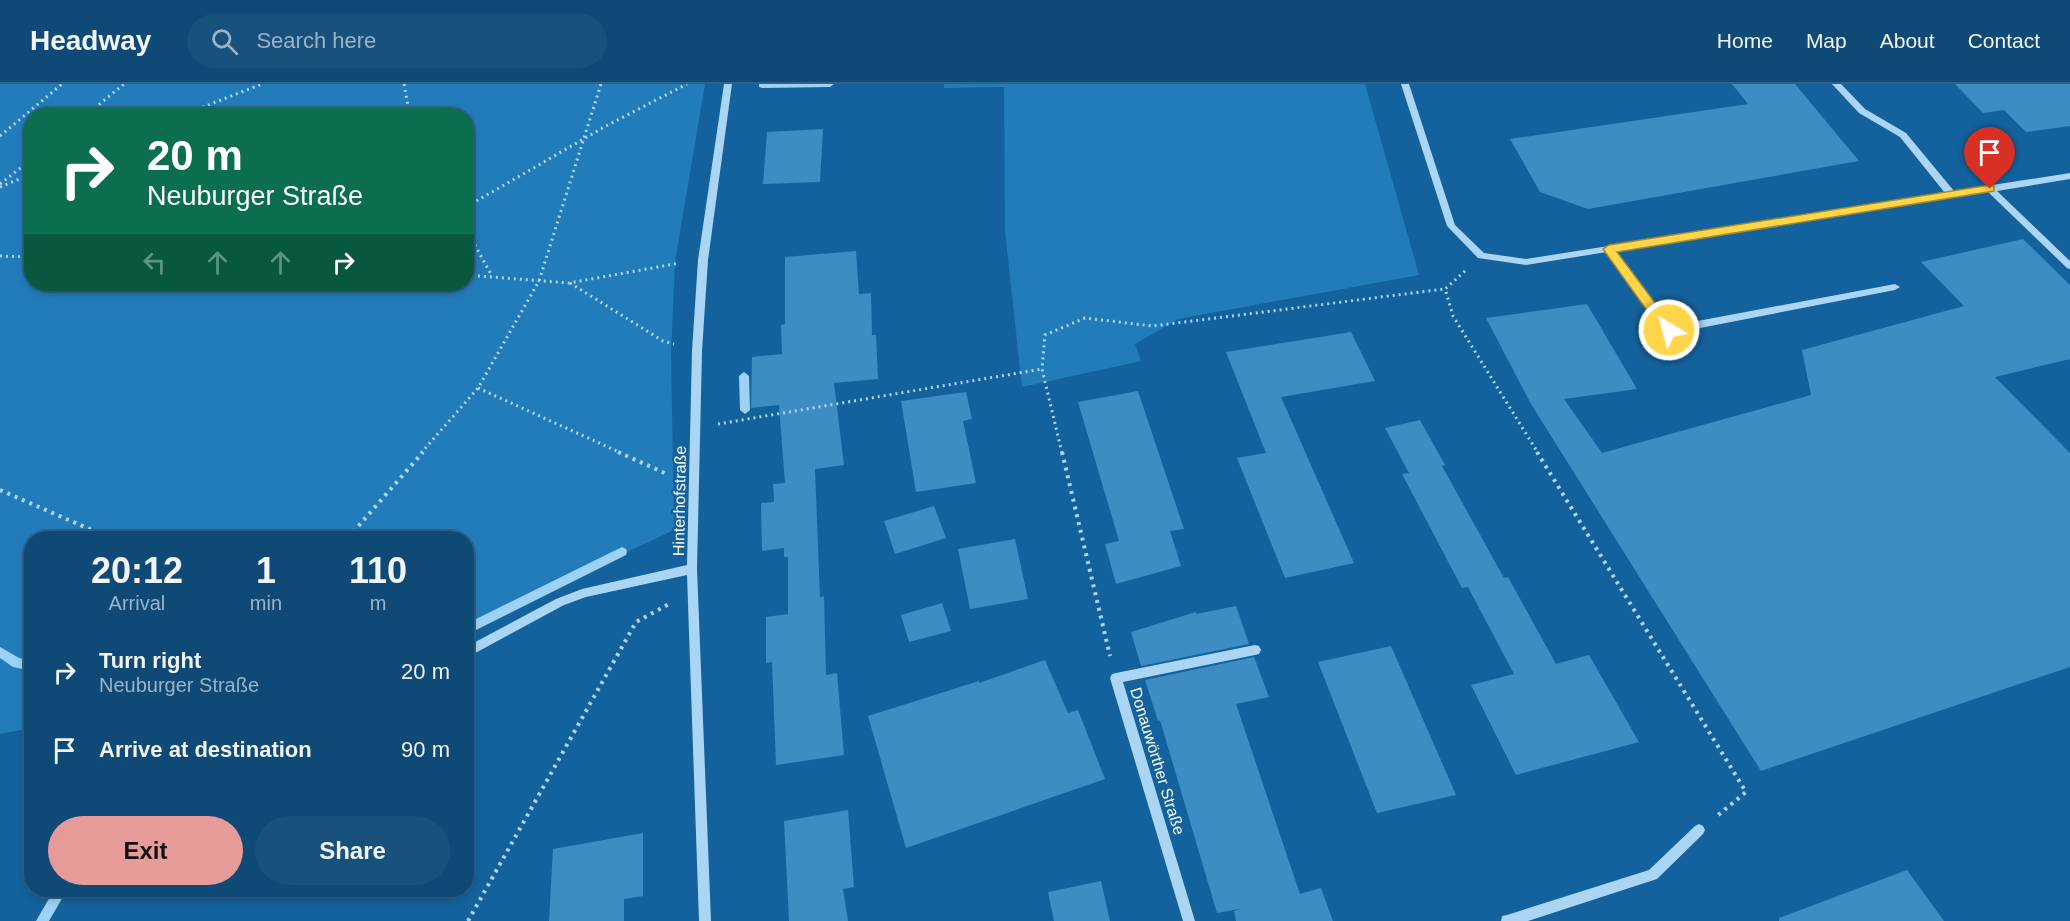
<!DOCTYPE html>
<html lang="en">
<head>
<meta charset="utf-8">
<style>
	:root { --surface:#0f4a76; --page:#18517b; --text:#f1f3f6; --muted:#9bb3c5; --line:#2f6288; --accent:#e69b98 }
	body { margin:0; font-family:Helvetica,sans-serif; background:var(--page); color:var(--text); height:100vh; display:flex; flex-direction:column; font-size:22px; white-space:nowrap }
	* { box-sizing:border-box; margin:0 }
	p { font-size:20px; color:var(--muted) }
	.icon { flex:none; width:33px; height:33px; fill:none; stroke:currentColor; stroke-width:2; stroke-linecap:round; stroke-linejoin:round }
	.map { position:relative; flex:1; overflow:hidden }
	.details { position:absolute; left:24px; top:447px; width:450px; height:366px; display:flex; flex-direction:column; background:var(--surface); border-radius:24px; box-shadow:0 3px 9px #0003,0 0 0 2px var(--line) }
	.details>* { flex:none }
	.hud { position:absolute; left:24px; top:24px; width:450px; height:183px; border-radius:24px; box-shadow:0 3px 9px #0003,0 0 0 2px var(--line); background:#0b6e4f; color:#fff; overflow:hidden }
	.pin { position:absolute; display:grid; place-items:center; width:51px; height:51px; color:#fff; margin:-62px -26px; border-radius:50% 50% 50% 0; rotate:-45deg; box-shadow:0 0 6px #0007 }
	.pin .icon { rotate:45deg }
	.me { position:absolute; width:66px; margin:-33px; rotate:323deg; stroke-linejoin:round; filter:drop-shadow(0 0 4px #0008) }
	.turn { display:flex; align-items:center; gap:21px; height:126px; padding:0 24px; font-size:27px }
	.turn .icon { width:78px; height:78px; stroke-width:2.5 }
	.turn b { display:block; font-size:42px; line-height:51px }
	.lanes { display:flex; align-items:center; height:57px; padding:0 24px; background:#0003; justify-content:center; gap:30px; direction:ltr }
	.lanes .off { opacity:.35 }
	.eta { display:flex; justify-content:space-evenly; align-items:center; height:102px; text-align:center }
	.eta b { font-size:36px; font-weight:800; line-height:42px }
	.button { display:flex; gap:12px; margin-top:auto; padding:12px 24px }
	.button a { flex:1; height:69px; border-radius:36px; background:var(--accent); color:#111; font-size:24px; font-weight:800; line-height:69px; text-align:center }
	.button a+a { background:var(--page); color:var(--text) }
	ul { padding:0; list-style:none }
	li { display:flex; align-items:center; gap:18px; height:78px; padding:0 24px }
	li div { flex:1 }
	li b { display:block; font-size:22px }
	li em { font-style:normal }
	header { display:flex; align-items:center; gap:36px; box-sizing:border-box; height:84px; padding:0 30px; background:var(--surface); border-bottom:2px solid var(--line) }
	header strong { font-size:28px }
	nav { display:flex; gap:33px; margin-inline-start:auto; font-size:21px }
	.search { width:420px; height:54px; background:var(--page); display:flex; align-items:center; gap:15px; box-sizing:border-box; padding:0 21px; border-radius:33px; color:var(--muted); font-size:22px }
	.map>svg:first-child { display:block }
</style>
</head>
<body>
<header>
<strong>Headway</strong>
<div class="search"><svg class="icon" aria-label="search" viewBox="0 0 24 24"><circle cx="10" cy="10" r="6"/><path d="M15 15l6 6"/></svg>Search here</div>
<nav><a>Home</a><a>Map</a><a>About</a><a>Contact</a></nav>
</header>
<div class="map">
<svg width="2070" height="837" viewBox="0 0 2070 837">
	<rect width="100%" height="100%" fill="#14629d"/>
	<path fill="#237cba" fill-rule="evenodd" d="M0,0h705l-30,178 -4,91 3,177 -207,97 -1,-89h-434l-1,190 -31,6zM32,32h434v168h-434z
		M944,0h421l54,191 -241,44 -43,25 6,17 -119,26 -17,-156 -1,-144 -60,1z"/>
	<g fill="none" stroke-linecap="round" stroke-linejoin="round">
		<path fill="#9dd2f6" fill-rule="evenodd" d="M759,0h75l-4,3 -68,1 -3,-1z
			M744,288l5,4 1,34 -5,4 -5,-4 -1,-34z
			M622,463l4,2 1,3 -1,3 -160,80v-11z
			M0,563l19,11 13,3v10l-19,-4 -13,-9z
			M54,806h13l-18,31h-13z"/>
	</g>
	<path fill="#3d8cc4" d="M1732,0h63l64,77 -271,48 -48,-17 -30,-53 238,-35z
		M1955,0h115v42l-44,6 -22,-22 -21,3z
		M823,45l-3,53 -57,2 4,-52z
		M2023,155l47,46v74l-75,18 75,76v214l-309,104 -230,-367 -45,-86 101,-14 50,85 -73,10 38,54 209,-58 -9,-45 162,-44 -43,-44z
		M856,167l3,43 12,-1 1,42h4l2,44 -44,4 10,82 -29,4 5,128 4,-1 2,79 11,-2 7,82 -68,10 -4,-103 -6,1v-46l22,-3v-57h-4v-9l-22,3 -1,-48 13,-1 -1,-18 12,-1 -6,-78 -28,3 1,-51 30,-3 -1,-29 4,-1v-67z
		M1351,248l24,49 -94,16 73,166 -69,15 -48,-120 29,-5 -40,-101z
		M1138,307l46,138 -14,2 11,35 -65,18 -11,-40 14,-3 -41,-139z
		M966,308l6,27 -9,2 13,62 -60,9 -15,-91z
		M1420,336l25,45 -3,1 62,112 4,-1 48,87 33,-9 50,87 -123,33 -45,-90 43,-11 -46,-87 -6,1 -60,-114 7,-1 -24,-45z
		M934,422l12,32 -51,16 -11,-33z
		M1015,455l13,60 -58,10 -12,-60z
		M942,519l9,28 -42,11 -8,-27z
		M1236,522l13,38 -108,22 -10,-34 65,-20v2z
		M1391,562l65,149 -79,18 -59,-151z
		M1254,573l15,40 -33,7 64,190 21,-6 12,33h-97l-2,-10 6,-2 -23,4 -57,-193 -2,1 -13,-41z
		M1045,576l23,53 10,-3 27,69 -199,69 -38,-132 111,-35v2z
		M848,726l6,77 -11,2 5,32h-59l-5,-100z
		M643,749v63l-19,3v22h-75l4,-72z
		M1907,786l37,51h-165v-3z
		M1101,797l9,40h-56l-6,-29z"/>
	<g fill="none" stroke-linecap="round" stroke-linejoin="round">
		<path stroke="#aad5f4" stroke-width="3" stroke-dasharray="2 4" stroke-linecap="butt" d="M404,0l4,22
			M85,32l39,-32
			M180,32l82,-32
			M395,32l13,-10 5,10
			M0,52l62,-52
			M0,100l32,-25
			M0,103l32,-13
			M466,123l140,-81 81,-42
			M466,145l26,47
			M0,172l32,1
			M1465,187l-20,18 8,27 85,137
			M466,191l103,8 111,-20
			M570,199l93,58 11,3
			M478,304l143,65
			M718,340l324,-55
			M421,369l57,-65 61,-107 62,-197
			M1062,369l-20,-84 3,-34 40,-17 67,8 293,-37"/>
		<path stroke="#aad5f4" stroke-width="4" stroke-dasharray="3 5" stroke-linecap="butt" d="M618,368l51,23
			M1062,368l48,204
			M1537,368l209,340 -29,24
			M0,406l110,48
			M348,454l75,-86
			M468,837l168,-299 33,-18"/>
		<path fill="#aad5f4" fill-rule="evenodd" d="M724,0h8l-24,176 -6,91 -5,218 14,352h-12l-12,-346 -101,22 -22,8 -98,53v-11l90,-48 26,-10 105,-24 5,-214 6,-91z
			M1401,0h8l46,141 29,28 42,6 419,-66 -45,-56 -41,-24 -27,-29h9l24,25 41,24 48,58 116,-18v6l-73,12 73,70v8l-3,-1 -79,-76 -373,59 56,75 224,-42 5,3 -5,3 -226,44 -3,-1 -59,-81 -81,13 -48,-7 -31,-32z
			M1255,561l4,1 2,4 -2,4 -4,1 -132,27 72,239h-12l-73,-243 2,-4 4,-1z
			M1699,740l4,2 2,4 -2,4 -46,45 -129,42h-27l1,-5 5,-1 142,-45 46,-44z"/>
	</g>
	<path fill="#ffd54a" stroke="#a68a30" stroke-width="1.5" d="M1990,101l4,1v5l-377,61 56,75 2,3 -6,5 -5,-1 -61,-85 6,-4z"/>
	<g text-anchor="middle" stroke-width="4.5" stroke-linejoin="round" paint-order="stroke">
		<g font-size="16" fill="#fff" stroke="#14629d">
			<text transform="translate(679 417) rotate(-89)" y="6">Hinterhofstraße</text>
			<text transform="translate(1158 677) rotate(73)" y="6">Donauwörther Straße</text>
		</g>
	</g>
</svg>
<div class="pin" style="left:1990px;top:105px;background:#d93025"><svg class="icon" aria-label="arrive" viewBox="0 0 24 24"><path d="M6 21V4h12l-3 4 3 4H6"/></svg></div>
<svg class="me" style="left:1669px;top:246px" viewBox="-20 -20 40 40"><circle r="17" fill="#ffd54a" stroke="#fff" stroke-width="3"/><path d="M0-11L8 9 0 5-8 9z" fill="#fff"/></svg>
<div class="hud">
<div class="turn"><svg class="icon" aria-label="right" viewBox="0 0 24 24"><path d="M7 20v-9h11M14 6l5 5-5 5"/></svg><div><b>20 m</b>Neuburger Straße</div></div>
<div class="lanes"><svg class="icon off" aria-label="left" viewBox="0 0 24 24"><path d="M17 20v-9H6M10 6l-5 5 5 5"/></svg><svg class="icon off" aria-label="ahead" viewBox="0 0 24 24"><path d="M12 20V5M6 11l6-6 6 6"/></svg><svg class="icon off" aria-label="ahead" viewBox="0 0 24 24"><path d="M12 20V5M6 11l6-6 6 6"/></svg><svg class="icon" aria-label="right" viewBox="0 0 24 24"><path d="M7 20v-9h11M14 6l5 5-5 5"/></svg></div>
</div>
<section class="details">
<div class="eta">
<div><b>20:12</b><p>Arrival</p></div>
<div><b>1</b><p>min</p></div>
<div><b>110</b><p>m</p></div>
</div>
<ul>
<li><svg class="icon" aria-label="right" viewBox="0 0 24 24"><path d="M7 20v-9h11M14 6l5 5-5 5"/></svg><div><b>Turn right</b><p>Neuburger Straße</p></div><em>20 m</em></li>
<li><svg class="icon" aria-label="arrive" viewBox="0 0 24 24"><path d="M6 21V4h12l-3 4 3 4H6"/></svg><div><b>Arrive at destination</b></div><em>90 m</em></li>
</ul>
<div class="button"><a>Exit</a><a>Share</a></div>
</section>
</div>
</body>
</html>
